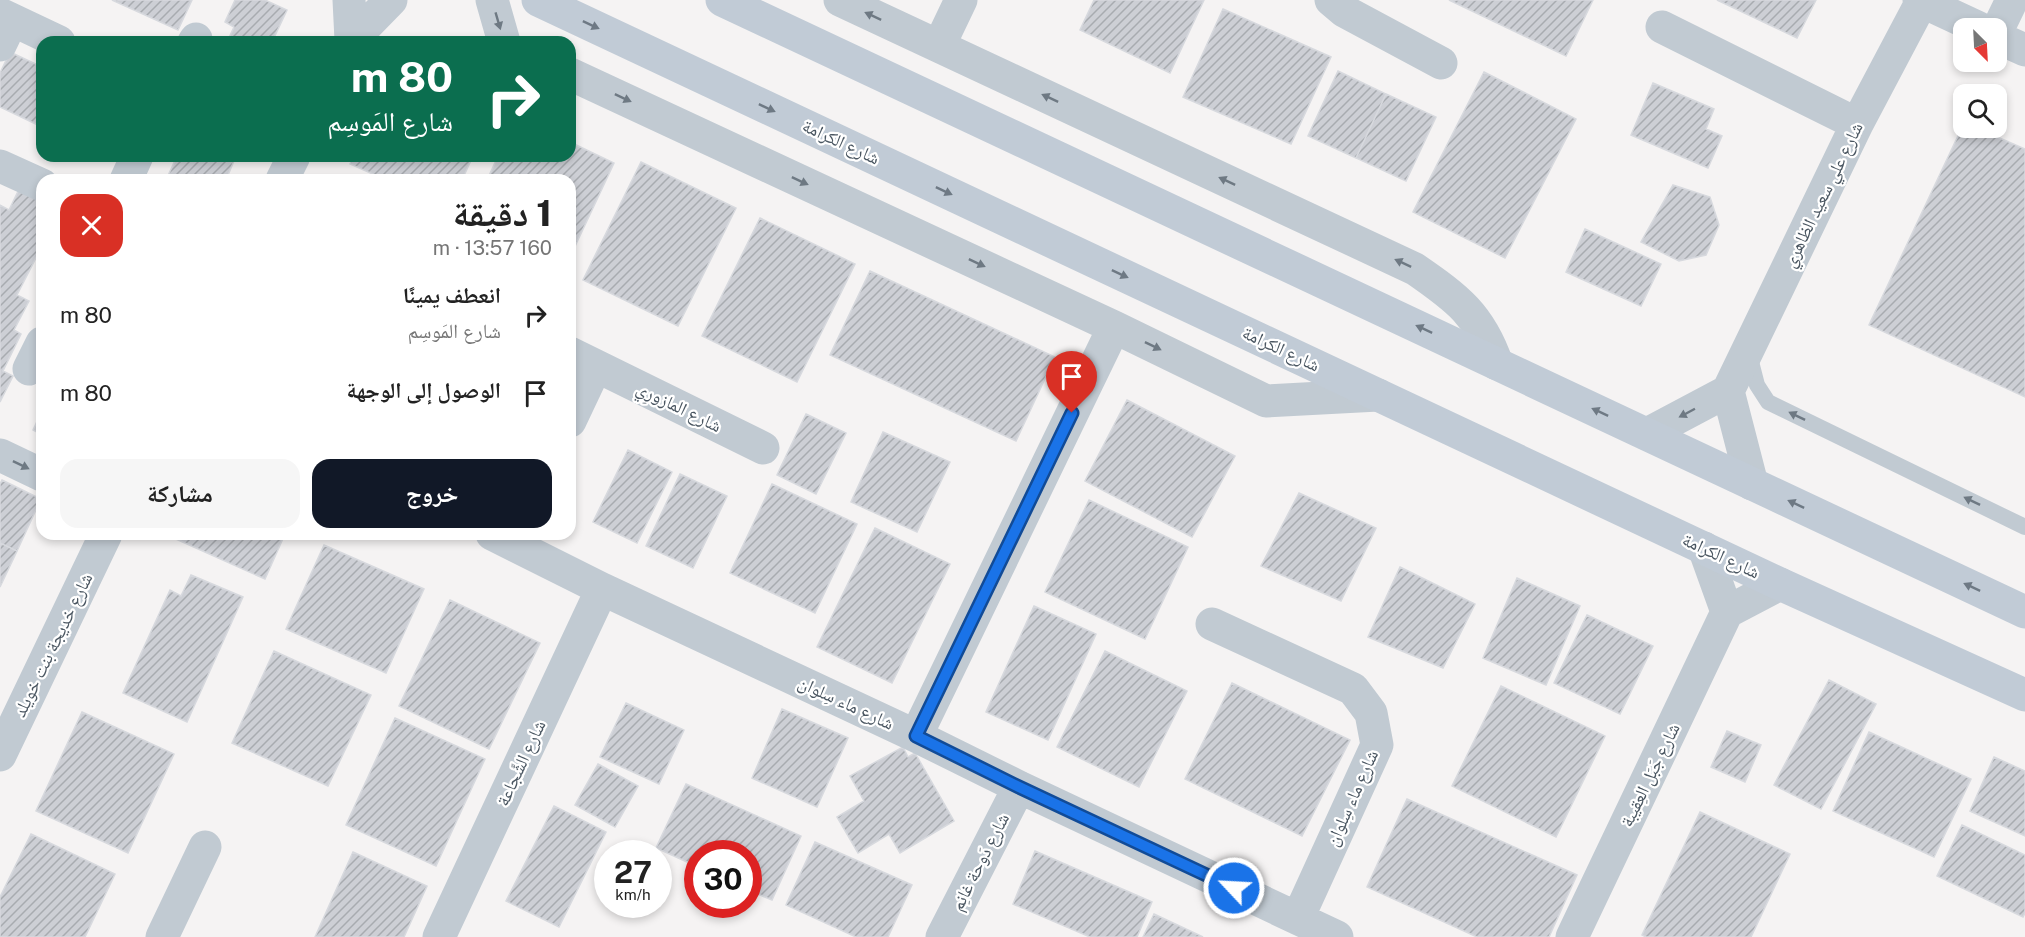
<!DOCTYPE html>
<html lang="ar">
<head>
<meta charset="utf-8">
<style>
	:root { --surface:#fff; --page:#f6f6f6; --text:#222; --muted:#767676; --accent:#111827 }
	body { margin:0; font-family:"Public Sans","Noto Naskh Arabic",sans-serif; background:var(--page); color:var(--text); direction:rtl; height:100vh; display:flex; flex-direction:column; font-size:22px; white-space:nowrap }
	* { box-sizing:border-box; margin:0 }
	p { font-size:20px; color:var(--muted) }
	.icon { flex:none; width:33px; height:33px; fill:none; stroke:currentColor; stroke-width:2; stroke-linecap:round; stroke-linejoin:round }
	.map { position:relative; flex:1; overflow:hidden; direction:ltr }
	.sheet { position:absolute; left:36px; top:174px; width:540px; height:366px; display:flex; flex-direction:column; background:var(--surface); border-radius:18px; box-shadow:0 3px 9px #0003; direction:rtl }
	.sheet>* { flex:none }
	.banner { position:absolute; left:36px; top:36px; width:540px; height:126px; border-radius:18px; box-shadow:0 3px 9px #0003; direction:rtl; background:#0b6e4f; color:#fff; overflow:hidden }
	.needle { width:39px; rotate:156deg }
	.tools { position:absolute; left:1953px; top:18px; display:grid; gap:12px }
	.tools a { display:grid; place-items:center; width:54px; height:54px; border-radius:12px; background:var(--surface); box-shadow:0 3px 9px #0003; font-size:30px }
	.speed { position:absolute; left:594px; top:840px; display:flex; gap:12px; font-size:30px; font-weight:700; text-align:center }
	.speed>* { display:grid; place-content:center; width:78px; height:78px; border-radius:50%; background:var(--surface); box-shadow:0 3px 9px #0003; line-height:1 }
	.speed small { font-size:15px; font-weight:400 }
	.speed .limit { border:9px solid #d22; background:#fff; color:#111 }
	.pin { position:absolute; display:grid; place-items:center; width:51px; height:51px; color:#fff; margin:-62px -26px; border-radius:50% 50% 50% 0; rotate:-45deg; box-shadow:0 0 6px #0007 }
	.pin .icon { rotate:45deg }
	.me { position:absolute; width:66px; margin:-33px; rotate:295deg; stroke-linejoin:round; filter:drop-shadow(0 0 4px #0008) }
	.turn { display:flex; align-items:center; gap:21px; height:126px; padding:0 24px; font-size:27px }
	.turn .icon { width:78px; height:78px; stroke-width:2.5 }
	.turn b { display:block; font-size:42px; line-height:51px }
	.round { display:grid; place-items:center; flex:none; width:63px; height:63px; border-radius:18px; background:var(--page) }
	.headline { display:flex; align-items:center; justify-content:space-between; height:102px; padding:0 24px }
	h1 { font-size:36px; font-weight:800; line-height:45px }
	.button { display:flex; gap:12px; margin-top:auto; padding:12px 24px }
	.button a { flex:1; height:69px; border-radius:18px; background:var(--accent); color:#fff; font-size:24px; font-weight:800; line-height:69px; text-align:center }
	.button a+a { background:var(--page); color:var(--text) }
	ul { padding:0; list-style:none }
	li { display:flex; align-items:center; gap:18px; height:78px; padding:0 24px }
	li div { flex:1 }
	li b { display:block; font-size:22px }
	li em { font-style:normal }
	.map>svg:first-child { display:block }
</style>
</head>
<body>
<div class="map">
<svg width="2025" height="937" viewBox="0 0 2025 937">
	<defs>
		<pattern id="building-hatch" width="6" height="6" patternUnits="userSpaceOnUse" patternTransform="scale(1.5)"><rect width="6" height="6" fill="#cdcfd5"/><path d="M-1 1l2-2M0 6l6-6M5 7l2-2" fill="none" stroke="#a8abb0"/></pattern>
	</defs>
	<rect width="100%" height="100%" fill="#f5f3f3"/>
	<path fill="url(#building-hatch)" stroke="#d7d9de" stroke-width="1.5" d="M112,0h80l-14,30z
		M235,0h30l22,10 -15,32h-45l7,-15 -9,-5z
		M1094,0h110l-34,73 -90,-43z
		M1449,0h144l-27,56z
		M1717,0h99l-19,38z
		M1223,9l108,48 -40,87 -108,-47z
		M10,52l32,15v60l-42,-20v-34z
		M1338,71l48,23 -30,64 -48,-22z
		M1484,72l92,47 -71,139 -92,-46z
		M1653,83l61,26 -8,20 16,7 -14,32 -77,-33z
		M1386,94l50,23 -30,64 -50,-23z
		M1964,123v5h13l48,21v248l-156,-72z
		M570,142l44,21 -44,94v-77h-83l11,-24h72z
		M177,156h59l-10,24h-60z
		M354,156h119l-11,24h-76l-36,-16z
		M641,162l95,46 -58,118 -95,-46z
		M23,181l19,9v56l-25,49 12,6 -15,29 7,4 -18,37 10,5 -13,26v-197l9,5z
		M1673,185l37,12 9,28 -13,30 -27,6 -38,-19z
		M760,218l95,46 -58,118 -95,-46z
		M1585,229l76,35 -20,42 -75,-34z
		M870,271l185,86 -39,84 -186,-86z
		M1127,400l108,56 -43,81 -107,-56z
		M42,411v24l-9,-5z
		M806,414l40,19 -30,61 -39,-19z
		M883,432l67,30 -33,70 -66,-30z
		M628,450l44,22 -35,71 -44,-21z
		M680,474l47,22 -34,72 -47,-22z
		M2,480l39,19 -24,52 -17,-8v-59z
		M772,484l85,40 -42,89 -85,-40z
		M1299,493l77,35 -35,73 -80,-35z
		M1089,500l99,47 -43,92 -100,-47z
		M875,528l75,36 -58,119 -75,-36z
		M178,534h107l-20,45 -89,-40z
		M0,543l17,8 -17,36z
		M324,545l100,44 -38,84 -100,-44z
		M1400,567l75,37 -32,64 -75,-31z
		M191,575l52,22 -56,125 -64,-29 47,-103 11,6z
		M1517,578l63,28 -34,79 -63,-27z
		M450,600l90,43 -51,106 -90,-43z
		M1034,606l62,28 -48,106 -62,-28z
		M1587,615l66,31 -33,68 -66,-31z
		M274,651l97,44 -43,91 -96,-43z
		M1105,651l82,40 -48,96 -82,-40z
		M1829,680l47,24 -55,105 -47,-24z
		M1232,683l118,57 -48,96 -117,-57z
		M1501,686l104,50 -49,101 -104,-51z
		M626,703l58,27 -25,54 -59,-27z
		M782,709l66,29 -31,69 -65,-29z
		M82,712l92,42 -46,99 -92,-42z
		M395,718l90,41 -49,107 -90,-41z
		M1727,731l34,14 -16,37 -34,-15z
		M1869,732l102,47 -37,78 -101,-46z
		M903,747l5,10 7,-4 39,68 -54,32 -11,-19 -31,19 -21,-36 27,-16 -14,-25z
		M1994,757l31,14v65l-55,-25z
		M598,764l40,22 -23,41 -40,-22z
		M686,784l115,52 -29,64 -24,-10v-36h-50v13l-42,-19z
		M1407,799l170,76 -28,62h-72l-110,-50z
		M554,806l52,26 -47,95 -53,-26z
		M1700,812l90,42 -39,83h-105l-4,-2z
		M1962,825l63,30v58l-2,4 -86,-41z
		M31,834l84,40 -30,63h-85v-40z
		M815,842l97,43 -24,52h-32l-70,-32z
		M1035,851l117,51 -15,35h-47l-77,-33z
		M353,852l74,34 -23,51h-89z
		M1154,914l49,23h-60z"/>
	<g fill="none" stroke-linecap="round" stroke-linejoin="round">
		<path stroke="#c1cad2" stroke-width="16" d="M1749,354l8,31 11,17 257,125"/>
		<path stroke="#c1cad2" stroke-width="33" d="M349,0l2,40
			M492,0l12,42
			M840,0l575,269c42,29 65,46 82,95
			M1331,0l13,11 97,52
			M1919,0l60,28
			M0,14l59,28
			M1662,27l195,97
			M1996,33l16,-33
			M1996,37l29,13
			M194,42l2,-3
			M350,42l41,-42
			M0,45l12,-25
			M939,46l22,-46
			M570,74l544,253 152,74 112,-6
			M0,166l42,19
			M126,180l11,-24
			M282,180l12,-24
			M570,353l193,95
			M29,369l13,-26
			M1728,391l24,93
			M570,421l26,-55
			M1647,434l81,-43 129,-267 65,-123
			M0,455l42,20
			M492,534l110,55 314,147 103,51 318,150
			M1704,548l23,64
			M1212,624l141,65 18,24 6,32 -79,173
			M916,736l198,-409
			M0,755l106,-221
			M162,937l43,-90
			M439,937l163,-348
			M942,937l77,-150
			M1572,937l155,-325 53,-28"/>
		<path stroke="#c1cbd6" stroke-width="33" d="M538,0l1242,584 245,111
			M722,0l1303,612"/>
	</g>
	<defs><path id="oneway-solid" d="M-6-.8H1V-3.2L6.5 0L1 3.2V.8H-6Z" transform="scale(1.5)"/></defs>
	<g fill="#6e7983">
		<use href="#oneway-solid" transform="translate(873 16) rotate(-155)"/>
		<use href="#oneway-solid" transform="translate(498 21) rotate(74)"/>
		<use href="#oneway-solid" transform="translate(623 98) rotate(25)"/>
		<use href="#oneway-solid" transform="translate(1050 98) rotate(-155)"/>
		<use href="#oneway-solid" transform="translate(800 181) rotate(25)"/>
		<use href="#oneway-solid" transform="translate(1227 181) rotate(-155)"/>
		<use href="#oneway-solid" transform="translate(977 263) rotate(25)"/>
		<use href="#oneway-solid" transform="translate(1403 263) rotate(-155)"/>
		<use href="#oneway-solid" transform="translate(1153 346) rotate(26)"/>
		<use href="#oneway-solid" transform="translate(1687 413) rotate(152)"/>
		<use href="#oneway-solid" transform="translate(1797 416) rotate(-154)"/>
		<use href="#oneway-solid" transform="translate(21 465) rotate(26)"/>
		<use href="#oneway-solid" transform="translate(1972 501) rotate(-154)"/>
	</g>
	<g fill="#6e7984">
		<use href="#oneway-solid" transform="translate(591 25) rotate(25)"/>
		<use href="#oneway-solid" transform="translate(767 108) rotate(25)"/>
		<use href="#oneway-solid" transform="translate(944 191) rotate(25)"/>
		<use href="#oneway-solid" transform="translate(1120 274) rotate(25)"/>
		<use href="#oneway-solid" transform="translate(1424 329) rotate(-155)"/>
		<use href="#oneway-solid" transform="translate(1600 412) rotate(-155)"/>
		<use href="#oneway-solid" transform="translate(1796 504) rotate(-155)"/>
		<use href="#oneway-solid" transform="translate(1972 587) rotate(-155)"/>
	</g>
	<g fill="none" stroke-linecap="round" stroke-linejoin="round">
		<g stroke="#114b97" stroke-width="15">
			<path id="route" d="M1072,413l-156,323 103,51 215,101"/>
		</g>
		<use href="#route" stroke="#1a73e8" stroke-width="10"/>
	</g>
	<g text-anchor="middle" stroke-width="4.5" stroke-linejoin="round" paint-order="stroke">
		<g font-size="18" fill="#4a5661" stroke="#fff">
			<text transform="translate(841 142) rotate(25)" y="6">شارع الكرامة</text>
			<text transform="translate(1823 195) rotate(-64)" y="6">شارع علي سعيد الظاهري</text>
			<text transform="translate(1281 349) rotate(25)" y="6">شارع الكرامة</text>
			<text transform="translate(679 407) rotate(26)" y="6">شارع المازورِي</text>
			<text transform="translate(1721 556) rotate(25)" y="6">شارع الكرامة</text>
			<text transform="translate(53 645) rotate(-64)" y="6">شارع خديجة بنت خويلد</text>
			<text transform="translate(846 703) rotate(25)" y="6">شارع ماء سِلوان</text>
			<text transform="translate(521 763) rotate(-65)" y="6">شارع الشَّجاعة</text>
			<text transform="translate(1650 775) rotate(-64)" y="6">شارع جَبَل العِقيبة</text>
			<text transform="translate(1352 798) rotate(-66)" y="6">شارع ماء سِلوان</text>
			<text transform="translate(980 862) rotate(-63)" y="6">شارع دَوحة غانِم</text>
		</g>
	</g>
</svg>
<div class="tools">
<a><svg class="needle" viewBox="-14 -14 28 28"><path d="M0-13l5 13h-10z" fill="#e53935"/><path d="M0 13l5-13h-10z" fill="#767676"/></svg></a>
<a><svg class="icon" aria-label="search" viewBox="0 0 24 24"><circle cx="10" cy="10" r="6"/><path d="M15 15l6 6"/></svg></a>
</div>
<div class="speed"><div>27<small>km/h</small></div><div class="limit">30</div></div>
<div class="pin" style="left:1072px;top:413px;background:#d93025"><svg class="icon" aria-label="arrive" viewBox="0 0 24 24"><path d="M6 21V4h12l-3 4 3 4H6"/></svg></div>
<svg class="me" style="left:1234px;top:888px" viewBox="-20 -20 40 40"><circle r="17" fill="#1a73e8" stroke="#fff" stroke-width="3"/><path d="M0-11L8 9 0 5-8 9z" fill="#fff"/></svg>
<div class="banner">
<div class="turn"><svg class="icon" aria-label="right" viewBox="0 0 24 24"><path d="M7 20v-9h11M14 6l5 5-5 5"/></svg><div><b>80 m</b>شارع المَوسِم</div></div>
</div>
<section class="sheet">
<div class="headline"><div><h1>1 دقيقة</h1><p>160 m · 13:57</p></div><a class="round" style="background:#d93025;color:#fff"><svg class="icon" aria-label="close" viewBox="0 0 24 24"><path d="M6 6l12 12M18 6L6 18"/></svg></a></div>
<ul>
<li><svg class="icon" aria-label="right" viewBox="0 0 24 24"><path d="M7 20v-9h11M14 6l5 5-5 5"/></svg><div><b>انعطف يمينًا</b><p>شارع المَوسِم</p></div><em>80 m</em></li>
<li><svg class="icon" aria-label="arrive" viewBox="0 0 24 24"><path d="M6 21V4h12l-3 4 3 4H6"/></svg><div><b>الوصول إلى الوجهة</b></div><em>80 m</em></li>
</ul>
<div class="button"><a>خروج</a><a>مشاركة</a></div>
</section>
</div>
</body>
</html>
